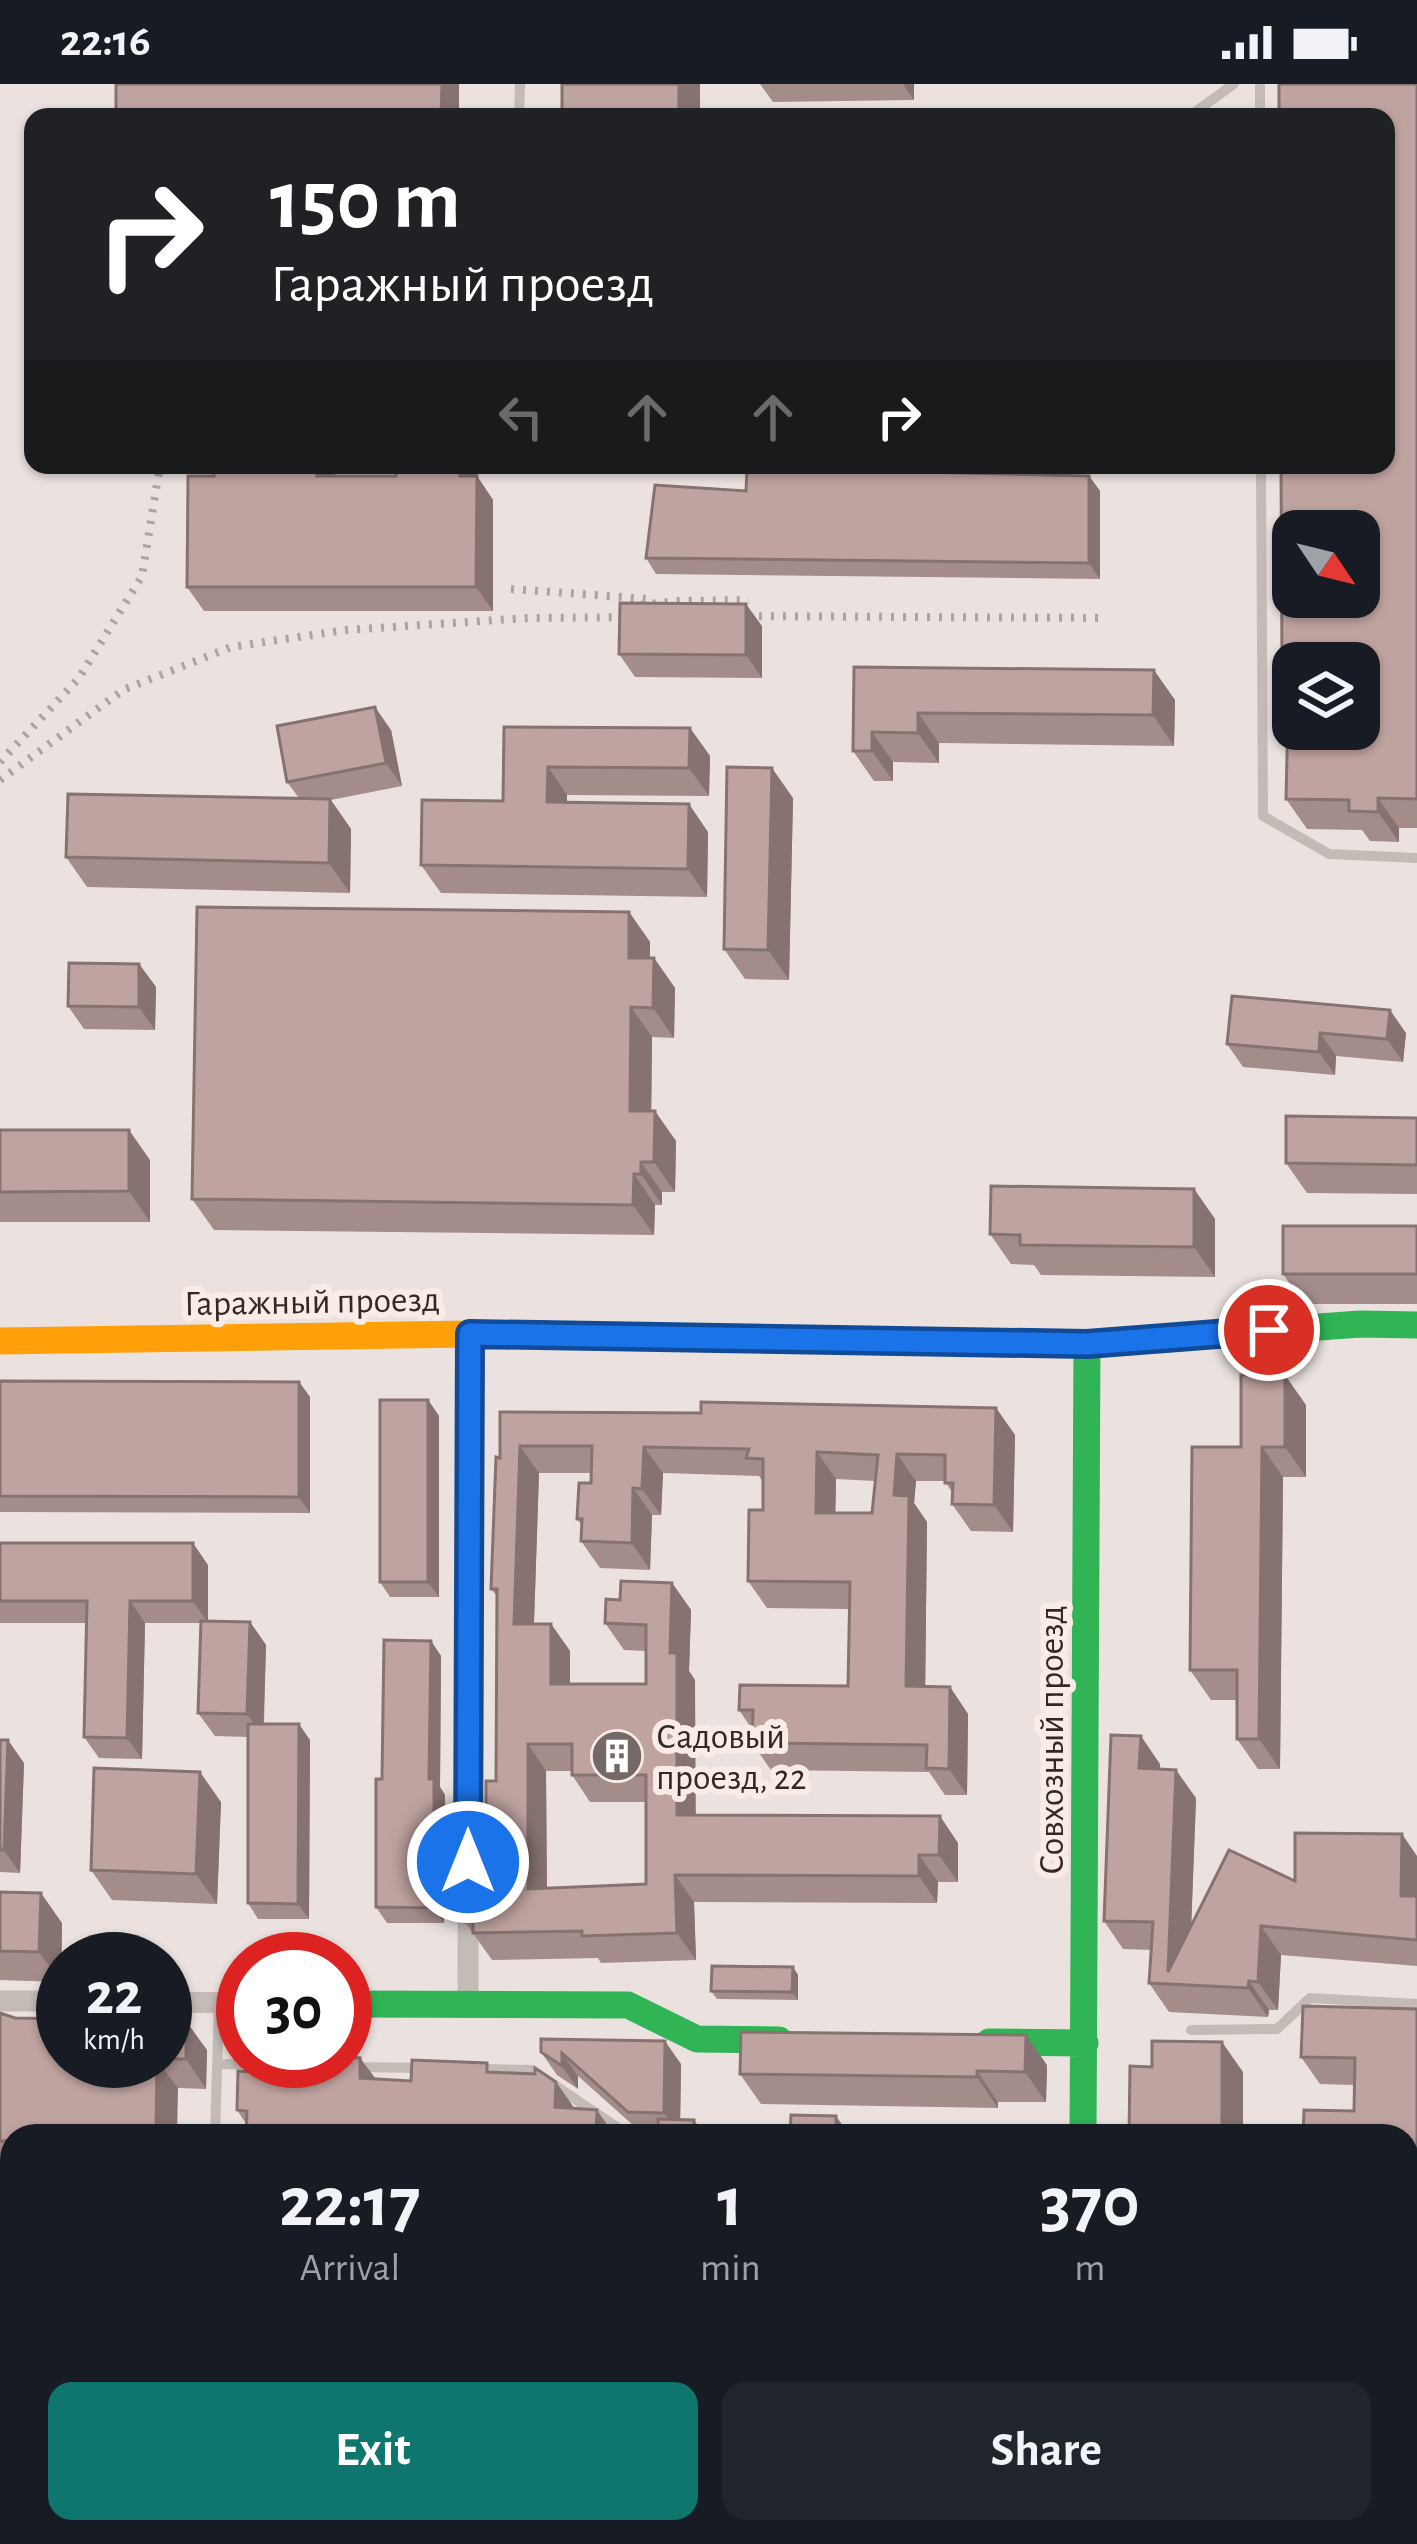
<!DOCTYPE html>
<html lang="en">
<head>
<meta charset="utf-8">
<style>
	:root { --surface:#171b24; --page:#20242c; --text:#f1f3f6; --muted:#9ea1a6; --accent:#0f766e }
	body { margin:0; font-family:"Alegreya Sans",sans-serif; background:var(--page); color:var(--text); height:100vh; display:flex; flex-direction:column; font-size:45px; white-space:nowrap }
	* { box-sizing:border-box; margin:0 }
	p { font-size:39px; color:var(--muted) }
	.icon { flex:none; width:66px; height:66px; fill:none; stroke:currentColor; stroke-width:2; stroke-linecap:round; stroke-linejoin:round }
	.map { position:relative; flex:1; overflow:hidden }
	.sheet { position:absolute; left:0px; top:2040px; width:1419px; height:420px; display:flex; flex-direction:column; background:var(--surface); border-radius:36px 36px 0 0; box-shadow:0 3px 9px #0004 }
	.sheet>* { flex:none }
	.banner { position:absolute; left:24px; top:24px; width:1371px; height:366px; border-radius:24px; box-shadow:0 3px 9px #0004; background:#202124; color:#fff; overflow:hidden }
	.needle { width:78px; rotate:125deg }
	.buttons { position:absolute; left:1272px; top:426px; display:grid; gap:24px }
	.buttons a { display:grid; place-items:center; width:108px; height:108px; border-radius:24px; background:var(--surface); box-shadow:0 3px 9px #0004; font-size:60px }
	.speed { position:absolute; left:36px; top:1848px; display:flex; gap:24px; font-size:60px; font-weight:700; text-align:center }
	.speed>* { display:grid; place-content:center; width:156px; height:156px; border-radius:50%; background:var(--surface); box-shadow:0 3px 9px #0004; line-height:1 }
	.speed small { font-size:30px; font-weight:400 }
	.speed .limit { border:18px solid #d22; background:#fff; color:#111 }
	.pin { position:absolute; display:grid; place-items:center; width:102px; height:102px; color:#fff; margin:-51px; border:6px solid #fff; border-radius:50%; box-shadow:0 3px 12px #0007 }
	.me { position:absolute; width:132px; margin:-66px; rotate:0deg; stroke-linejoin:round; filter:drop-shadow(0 0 9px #0008) }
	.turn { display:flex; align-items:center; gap:42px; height:252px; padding:0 48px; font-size:54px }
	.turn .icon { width:156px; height:156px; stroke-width:2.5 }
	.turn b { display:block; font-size:84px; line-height:102px }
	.lanes { display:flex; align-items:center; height:114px; padding:0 48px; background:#0003; justify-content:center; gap:60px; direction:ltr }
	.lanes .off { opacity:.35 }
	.eta { display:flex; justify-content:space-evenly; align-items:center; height:204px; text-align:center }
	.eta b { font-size:72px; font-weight:700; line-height:84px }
	.button { display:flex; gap:24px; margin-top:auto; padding:24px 48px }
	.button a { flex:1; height:138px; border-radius:24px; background:var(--accent); color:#fff; font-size:48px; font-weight:700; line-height:138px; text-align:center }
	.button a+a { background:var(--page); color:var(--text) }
	.status { display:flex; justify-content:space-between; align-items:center; height:84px; padding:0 60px; background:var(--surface); direction:ltr }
	.status svg { height:33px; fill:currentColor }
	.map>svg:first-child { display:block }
</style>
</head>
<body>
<div class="status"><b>22:16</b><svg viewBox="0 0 49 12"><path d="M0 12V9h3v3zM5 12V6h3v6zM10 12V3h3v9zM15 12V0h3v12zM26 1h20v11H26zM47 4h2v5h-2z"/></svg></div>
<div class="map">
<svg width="1417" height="2460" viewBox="0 0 1417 2460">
	<rect width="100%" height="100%" fill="#ebe2df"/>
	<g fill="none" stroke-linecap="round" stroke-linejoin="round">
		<path stroke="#c4bbb7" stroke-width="10" d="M1260,0v33
			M519,33l1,-33
			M1188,33l46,-33
			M1261,381l2,351 66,38 88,4
			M1191,1946l86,-1 33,-31 107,6
			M218,1980l45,1
			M353,1983l71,1
			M479,1985l53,1 98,66
			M215,2052l4,-133
			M1407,2368h10
			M617,2448v12
			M892,2448l1,12
			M207,2460v-12"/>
		<path stroke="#c4bbb7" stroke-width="21" d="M0,1917h63
			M165,1918l78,1
			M468,1921l1,-671
			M1076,2460v-12"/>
		<path stroke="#30b455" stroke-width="27" d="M851,1256l236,4 273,-20 57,1
			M345,1920l283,1 69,34 82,1
			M989,1958l96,1
			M1083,2052l4,-792"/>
		<path stroke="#ff9f0a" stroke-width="27" d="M0,1257l469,-7 382,6"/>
		<path stroke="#aba4a2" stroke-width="8" stroke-dasharray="3 9" stroke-linecap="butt" d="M511,505l138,10
			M629,522l49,-5 71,-1
			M723,532l375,2
			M0,678l79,-84 63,-102 18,-111
			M0,696l123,-90 108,-43 115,-17 182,-12 123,-1"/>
	</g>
	<path fill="#a48c8a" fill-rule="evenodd" d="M760,0h154v16l-141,2z
		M1417,0v744h-18v14l-29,-1 -8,-11 -55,-1 -21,-30 2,-124 -6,-10z
		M214,381h121v11h61v-11h81v11l16,24v111h-289l-17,-24 27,-111z
		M1089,392l11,15v88l-444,-5 -10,-16 100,-67z
		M762,542v52l-127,-1 -16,-23z
		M854,583l321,33 -1,46 -235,-3v20l-46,-1v19h-19l-21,-30z
		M504,643l186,1 20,28 -1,40 -142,-1v7l141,30 -1,65 -266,-4 -20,-28 82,-64z
		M391,646l11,56 -71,14 20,29 -1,64 -263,-6 -21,-30 233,-59 -12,-16z
		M793,714l-4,182 -44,-1 -21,-30z
		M629,828l21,30v16h4l21,30 -1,50 -22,-1 -1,74 25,30 -1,51h-13v13h-7l-1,30 -440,-5 -22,-31z
		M139,880l17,23 -1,43 -71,-1 -16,-23z
		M1232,912l174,37 -3,29 -67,-6 -1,19 -92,-8 -16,-23z
		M1417,1034v76l-110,-1 -21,-30z
		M0,1046l150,30v62h-150z
		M1194,1105l21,30v58l-174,-2 -7,-10 -23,-1 -21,-30z
		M1417,1142v78h-113l-21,-30z
		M0,1297l299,1 11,15v116l-310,-1z
		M428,1316l11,16v181h-49l-10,-15z
		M1306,1321v72h-23l-3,292h-22l-21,-30v-39h-26l-21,-30 51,-223z
		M996,1324l19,27 -2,97 -42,-1 -19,-27 1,-10 -8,-13h-29l-2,22 13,19 -2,165h25l18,27 -1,81h-22l-16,-23 -158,-2 -19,-27v-14l-13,-19 109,-24 1,-77 -82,-1 -19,-27 15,-71v-28l-4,-6 -96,-3 -2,42h-9l-2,55 -50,-2 -19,-27 1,-16 -5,-6 14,-36 1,-10h-53l-5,151h17l19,27v33h76v-33l-22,-1 -19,-27 15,-23 52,-17 19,27 -2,61 6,9v135l263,28v39h-20l-1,21 -243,-1 2,58 -95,3 -3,-5 -106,2 -27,-38 21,-68 10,-73 1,-185 -6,-7 9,-131v-46l201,1zM836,1395l39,2 -3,32h-37zM546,1687h26v4l18,27h56v82l-99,4z
		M0,1459l208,22v56l42,1 16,23 -2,79 46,16 -1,179h-51l-10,-16v-166l-33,-1 -17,-23 3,-90h-56l-3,136 -43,-1 -15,-21 3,-114h-87z
		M431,1557l10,15 -1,131 5,8 -1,128h-57l-11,-16 6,-128z
		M0,1656l24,23 -4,110 -20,-1z
		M1160,1680v5l36,29 -5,128 104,-45 122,-25v110l-136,-11 -3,55h-9l-1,7 -99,-5 -20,-29 2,-33 -28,-1 -19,-28z
		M221,1718l-4,102 -105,-4 -21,-30z
		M0,1808l62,31 -1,59 -61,-2z
		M793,1883l5,8v25l-81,-1 -6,-8z
		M1417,1925v304h-10v-177l-53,-51 -34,-1 -19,-27z
		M0,1929l63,48h102v-41l42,30 -1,39 -28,-1 -166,48v35h-12z
		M541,1968l140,12 -1,55 14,1 11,16 -61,-1 -66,-59v13l-21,-14z
		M360,1974l16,21 35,2 83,-8 62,9 18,26 41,28h-369l1,-11 -10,-15 15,-38z
		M1047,1981l-1,37h-48v6l-237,-4 -21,-30z
		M0,2109h12v339h103l-1,3 -114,-3z
		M1407,2262h10v77h-10z
		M1224,2448h31v7h-27z
		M759,2452v8h-128z"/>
	<path fill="#867270" d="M442,0h17v33h-18z
		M679,0h21v33h-21z
		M903,0h11v16z
		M317,381h18l-1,35 -17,-24z
		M460,381h17v11l16,24v111l-17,-24 -16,-111z
		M1089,392l11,15v88l-11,-16z
		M746,520l16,22v52l-16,-23z
		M1154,586l21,30 -1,46 -21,-31z
		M375,623l16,23 11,56 -16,-23z
		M918,629l21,30v20l-21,-30z
		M690,644l20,28 -1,40 -20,-28z
		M872,648l21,30v19l-21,-30z
		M548,683l19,28v35l-20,-28z
		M772,684l21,30 -4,182 -21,-30z
		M1378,714l21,30v14l-21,-30z
		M330,715l21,30 -1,64 -21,-30z
		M689,720l19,28 -1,65 -19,-28z
		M629,828l21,30v46l-21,-30z
		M654,874l21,30 -1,50 -21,-30z
		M139,880l17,23 -1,43 -16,-23z
		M631,923l21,30 -1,104 -21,-30z
		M1390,926l16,23 -3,29 -16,-23z
		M1320,949l16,23 -1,19 -16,-23z
		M655,1027l21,30 -1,51 -21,-30z
		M129,1046l21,30v62l-21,-31z
		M641,1078l21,30v13l-21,-31z
		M634,1090l21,31 -1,30 -21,-30z
		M1194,1105l21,30v58l-21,-30z
		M1285,1291l21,30v72l-21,-30z
		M299,1298l11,15v116l-11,-16z
		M428,1316l11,16v181l-11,-15z
		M996,1324l19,27 -2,97 -19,-27z
		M520,1362l19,27 -6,178 -19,-27z
		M644,1363l19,26 -2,42 -19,-26z
		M1262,1363l21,30 -3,292 -21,-30z
		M817,1368l19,27 -1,60 -19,-26z
		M897,1370l19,27 -2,22 13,19 -2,191 -19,-27 -12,-191z
		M633,1404l19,27 -2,55 -18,-27z
		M193,1459l15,22v58l-15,-22z
		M672,1499l19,27 -2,61 6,9 1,162 -19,-27 -7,-162z
		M130,1517l15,22 -3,136 -15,-21z
		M250,1538l16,23 -3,92 -16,-23z
		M551,1540l19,27v60l-19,-27z
		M431,1557l10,15 -1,131 5,8 -1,128 -10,-15 -5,-129z
		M950,1603l18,27 -1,81 -18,-26z
		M299,1640l11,16 -1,179 -11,-15z
		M1141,1652l19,28 -1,33 -20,-29z
		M8,1656l16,23 -4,110 -16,-23z
		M528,1660l18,27 1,144 -19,-26z
		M1176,1686l20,28 -7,187 -21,-13z
		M200,1688l21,30 -4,102 -21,-30z
		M940,1732l18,27v39l-19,-27z
		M1402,1750l15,22v62l-16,-22z
		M919,1771l19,27 -1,21 -18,-27z
		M675,1791l19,27 2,58 -19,-27z
		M41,1809l21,30 -1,59 -22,-30z
		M1261,1842l20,29 -3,55 -20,-28z
		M793,1883l5,8v25l-6,-8z
		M1249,1897l20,29 -1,7 -20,-29z
		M186,1937l21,29 -1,39 -20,-30z
		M1026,1951l21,30 -1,37 -21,-30z
		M665,1957l16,23 -1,72 -16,-23z
		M1222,1958l21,30v64h-21z
		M562,1969l16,23v13l-16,-23z
		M360,1974l22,30 -22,-10z
		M157,1977l21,27 -1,48h-21z
		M977,1987l21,31v6l-21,-31z
		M556,1998l21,30 -22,-5z
		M597,2026l18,26h-16l-3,-4z
		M836,2032l14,20h-14z
		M694,2036l11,16h-12z
		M578,2448h21v12h-21z
		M737,2448h19l3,4v8h-19l-3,-3z
		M989,2448h20l1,12h-20z"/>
	<path fill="#bfa3a0" stroke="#867270" stroke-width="3" fill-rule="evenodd" d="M116,0h326l-1,33h-325z
		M562,0h117v33h-117z
		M1279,0h138v715l-39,-1v14l-29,-1v-11l-63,-1 3,-134h-7l-1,-200h105v-348h-107zM1293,447h66v66h-66zM1293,579h66v66h-66z
		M214,381h103v11h79v-11h64v11h17l-1,111h-289l1,-111h26z
		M747,384l342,8v87l-443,-5 9,-73 91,6z
		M620,519l126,1v51l-127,-1z
		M854,583l300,3 -1,45 -235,-2v20l-46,-1v19h-19z
		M375,623l11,56 -99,19 -10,-56z
		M504,643l186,1 -1,40 -141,-1 -1,35 142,2 -1,65 -267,-4 1,-65 81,1z
		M727,683l45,1 -4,182 -44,-1z
		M68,710l262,5 -1,64 -263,-6z
		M197,823l432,5v46h25l-1,50 -22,-1 -1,104h25l-1,51h-13v12h-7l-1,31 -441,-6z
		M69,879l70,1v43l-71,-1z
		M1232,912l158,14 -3,29 -67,-6 -1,19 -92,-8z
		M1286,1032l131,2v47l-131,-2z
		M0,1046h129v61l-129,1z
		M991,1102l203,3v58l-174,-2v-10l-30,-1z
		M1283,1142h134v48h-134z
		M1241,1291h44v72h-23l-3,292h-22v-69h-47l2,-223h49z
		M0,1297l299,1v115l-299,-1z
		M380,1316h48v182h-48z
		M701,1318l295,6 -2,97 -42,-1 1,-21h-8v-28l-48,-1 -3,41 15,1 -3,190 44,1 -1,82 -23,-1 1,-23 -175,-2 1,-33h-14l1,-25 108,1 2,-104 -102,-1 1,-71h14v-51l-17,-1 3,-9 -105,-2 -2,42 -9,-1 -1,55 -51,-2 1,-22h-5l2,-36h12l1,-37h-72l-6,178h37v60h95v-59l-41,-2 1,-24 14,1 1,-19 51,2 -2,70h7v162l263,1 -1,39h-20v21l-244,-1 2,58 -95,3v-5l-109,2v-11h-8l-1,-68h22v-73h10l1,-192h-6l5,-132 4,1v-46l201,1zM817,1368l61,3 -6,58h-56zM528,1660h44v31h74v109l-118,5z
		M0,1459h193v58h-63l-3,137 -43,-1 3,-136h-87z
		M201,1537l49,1 -3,92 -49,-1z
		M384,1556l47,1 -2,138h5v129l-58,-1v-128h6z
		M248,1640h51l-1,180 -50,-1z
		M1111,1651l30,1 -2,32 37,2 -8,202 61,-122 66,31v-48l107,1 -1,62h16v44l-156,-14 -3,56 -9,-1 -1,7 -99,-5 4,-61 -49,-1z
		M0,1656h8l-4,110h-4z
		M94,1684l106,4 -4,102 -105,-4z
		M0,1808l41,1 -2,59 -39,-1z
		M712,1882l81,1 -1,25 -81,-1z
		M1303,1922l114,3v278l-10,-1v-150h-104l1,-26 50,1 1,-53 -54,-1z
		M0,1929l15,5 48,1v42h94l-1,75h-144v5h-12z
		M165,1936l21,1v38h-21z
		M741,1948l285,3 -1,37 -48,-1v6l-237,-3z
		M541,1955l124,2 -1,72 -36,-1 -66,-59v13l-21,-14z
		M1152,1957l70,1v94h-93l1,-70 22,1z
		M345,1973l15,1v20l51,3 1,-21 75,3v9l48,2v-6l21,14 -1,25 42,3 -1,22 -40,-2 -1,6h-309l1,-25 -10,-1 1,-39 14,1 1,-11h92z
		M791,2031l45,1v20h-46z
		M658,2035l36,1 -1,16h-35z
		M0,2109h12v310h-12z
		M1407,2262h10v47h-10z
		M227,2448h351v12h-351z
		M631,2448h106v9h-30v3h-76z
		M955,2448h34l1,12h-34z"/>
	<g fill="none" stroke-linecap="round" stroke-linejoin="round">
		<g stroke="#114b97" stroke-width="30">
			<path id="route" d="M468,1778l2,-528 617,10 182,-14"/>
		</g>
		<use href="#route" stroke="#1a73e8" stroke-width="21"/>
	</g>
	<defs>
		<g id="building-disc" transform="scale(2.7)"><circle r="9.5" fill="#746967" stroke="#f9ebe5"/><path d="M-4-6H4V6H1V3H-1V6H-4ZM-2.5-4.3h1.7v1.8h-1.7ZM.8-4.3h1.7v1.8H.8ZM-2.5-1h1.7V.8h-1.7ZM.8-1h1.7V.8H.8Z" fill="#fff"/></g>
	</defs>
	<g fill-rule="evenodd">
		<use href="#building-disc" x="617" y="1672"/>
	</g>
	<g text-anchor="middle" stroke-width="12" stroke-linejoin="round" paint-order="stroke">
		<g font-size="36" fill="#342826" stroke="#f9ebe5">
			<text transform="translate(312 1216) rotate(-1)" y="13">Гаражный проезд</text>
			<text transform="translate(1050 1656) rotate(-90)" y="13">Совхозный проезд</text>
		</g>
		<g font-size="36" fill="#342826" stroke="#f9ebe5" text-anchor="start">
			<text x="656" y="1664">Садовый<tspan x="656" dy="41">проезд, 22</tspan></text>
		</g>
	</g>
</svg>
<div class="buttons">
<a><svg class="needle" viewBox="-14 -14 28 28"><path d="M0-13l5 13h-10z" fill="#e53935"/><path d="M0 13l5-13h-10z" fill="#9ea1a6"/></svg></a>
<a><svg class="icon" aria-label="layers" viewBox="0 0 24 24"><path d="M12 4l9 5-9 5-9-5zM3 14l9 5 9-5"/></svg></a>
</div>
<div class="speed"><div>22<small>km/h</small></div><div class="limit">30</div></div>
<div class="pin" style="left:1269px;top:1246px;background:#d93025"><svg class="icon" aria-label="arrive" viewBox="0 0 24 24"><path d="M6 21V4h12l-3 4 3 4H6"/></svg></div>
<svg class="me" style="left:468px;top:1778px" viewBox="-20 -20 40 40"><circle r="17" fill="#1a73e8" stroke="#fff" stroke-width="3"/><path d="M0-11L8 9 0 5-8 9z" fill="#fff"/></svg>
<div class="banner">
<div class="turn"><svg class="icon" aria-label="right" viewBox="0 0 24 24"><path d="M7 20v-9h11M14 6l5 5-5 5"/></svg><div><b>150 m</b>Гаражный проезд</div></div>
<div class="lanes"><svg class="icon off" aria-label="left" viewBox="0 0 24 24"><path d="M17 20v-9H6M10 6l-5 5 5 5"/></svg><svg class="icon off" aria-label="ahead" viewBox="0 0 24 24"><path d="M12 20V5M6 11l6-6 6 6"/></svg><svg class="icon off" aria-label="ahead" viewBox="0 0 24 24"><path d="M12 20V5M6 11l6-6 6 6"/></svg><svg class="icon" aria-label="right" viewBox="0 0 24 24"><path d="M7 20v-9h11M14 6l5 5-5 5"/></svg></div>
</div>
<section class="sheet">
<div class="eta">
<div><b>22:17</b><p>Arrival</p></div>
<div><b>1</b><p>min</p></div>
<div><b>370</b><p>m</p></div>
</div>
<div class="button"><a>Exit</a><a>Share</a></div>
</section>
</div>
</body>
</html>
